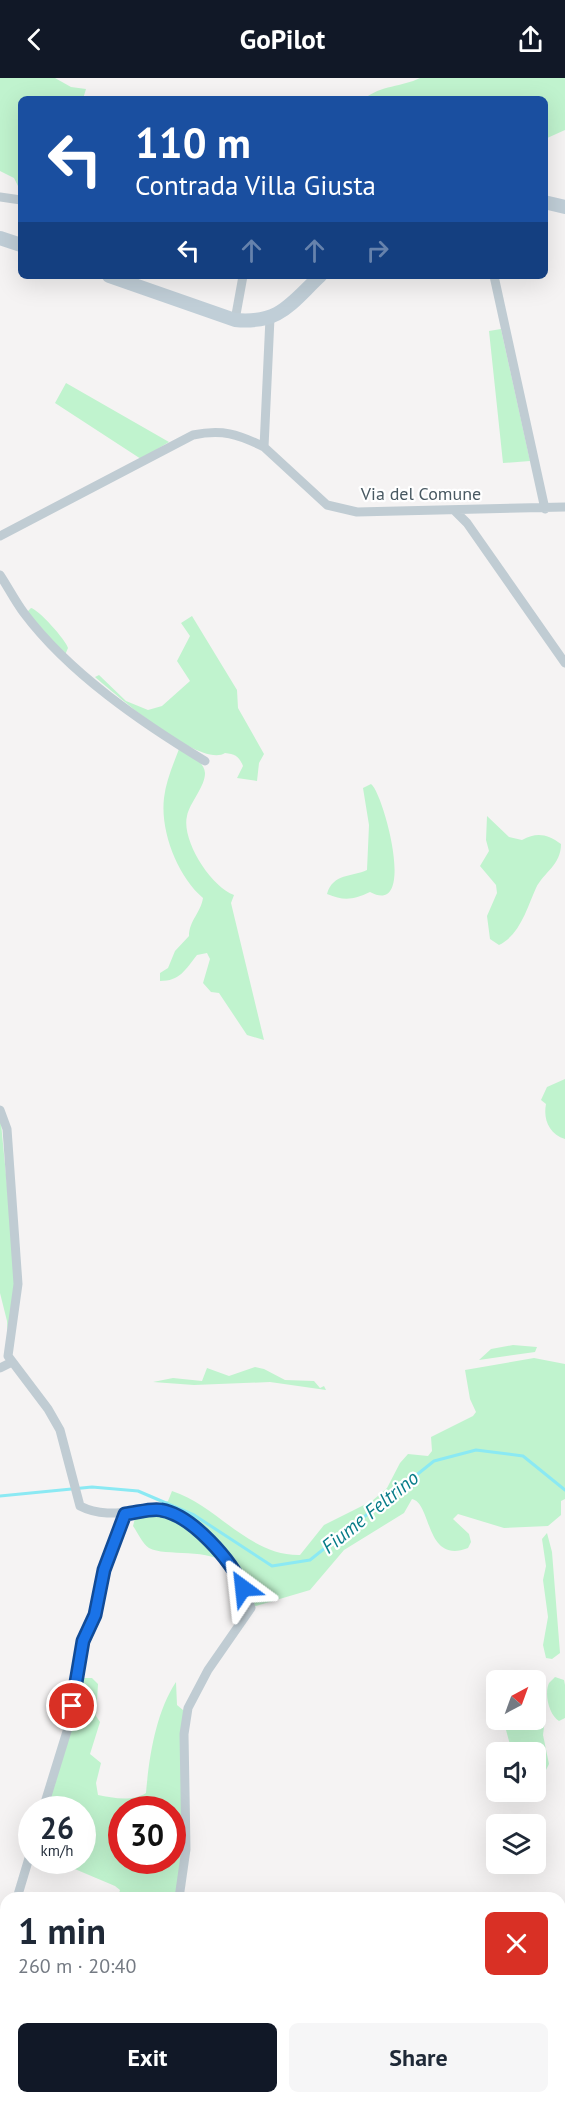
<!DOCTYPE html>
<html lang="en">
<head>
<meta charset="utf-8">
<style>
	:root { --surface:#fff; --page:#f6f6f7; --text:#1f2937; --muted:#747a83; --accent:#111827 }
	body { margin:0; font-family:"PT Sans",sans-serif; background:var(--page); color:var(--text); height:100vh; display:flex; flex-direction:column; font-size:22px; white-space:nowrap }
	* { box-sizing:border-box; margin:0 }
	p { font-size:20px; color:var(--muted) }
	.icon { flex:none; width:33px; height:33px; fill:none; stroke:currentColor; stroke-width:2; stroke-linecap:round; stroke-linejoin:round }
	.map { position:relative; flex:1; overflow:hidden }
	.panel { position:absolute; left:0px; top:1814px; width:566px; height:212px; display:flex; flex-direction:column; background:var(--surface); border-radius:18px 18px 0 0; box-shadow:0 6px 24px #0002 }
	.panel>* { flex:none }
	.guide { position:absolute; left:18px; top:18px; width:530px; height:183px; border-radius:9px; box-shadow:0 6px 24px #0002; background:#1a4fa0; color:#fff; overflow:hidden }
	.needle { width:39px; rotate:41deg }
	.controls { position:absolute; left:486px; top:1592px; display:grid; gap:12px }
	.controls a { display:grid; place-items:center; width:60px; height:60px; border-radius:9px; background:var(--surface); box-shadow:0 6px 24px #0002; font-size:30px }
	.speed { position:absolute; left:18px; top:1718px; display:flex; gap:12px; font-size:30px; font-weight:700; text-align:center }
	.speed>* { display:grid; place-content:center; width:78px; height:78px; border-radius:50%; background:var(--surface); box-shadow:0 6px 24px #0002; line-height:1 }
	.speed small { font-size:15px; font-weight:400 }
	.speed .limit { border:9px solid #d22; background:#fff; color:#111 }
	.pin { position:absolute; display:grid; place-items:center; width:51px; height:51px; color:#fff; margin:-26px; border:3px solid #fff; border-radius:50%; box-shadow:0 2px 6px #0007 }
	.me { position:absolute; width:66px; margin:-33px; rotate:330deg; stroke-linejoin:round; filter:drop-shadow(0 0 4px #0008) }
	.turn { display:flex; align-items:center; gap:21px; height:126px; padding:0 18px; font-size:27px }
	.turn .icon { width:78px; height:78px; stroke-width:2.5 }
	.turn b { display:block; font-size:42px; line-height:51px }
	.lanes { display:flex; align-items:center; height:57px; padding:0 18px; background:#0003; justify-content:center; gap:30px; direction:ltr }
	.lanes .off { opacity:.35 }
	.round { display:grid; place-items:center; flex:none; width:63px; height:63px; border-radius:9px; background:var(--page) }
	.overview { display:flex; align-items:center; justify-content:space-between; height:102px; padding:0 18px }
	h1 { font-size:36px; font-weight:700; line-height:45px }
	.cta { display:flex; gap:12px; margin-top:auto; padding:12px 18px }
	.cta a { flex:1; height:69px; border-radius:9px; background:var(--accent); color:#fff; font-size:24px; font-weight:700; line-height:69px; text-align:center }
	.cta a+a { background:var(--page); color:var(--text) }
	header { display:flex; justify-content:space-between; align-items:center; height:78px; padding:0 18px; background:var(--accent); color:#fff; font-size:27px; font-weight:700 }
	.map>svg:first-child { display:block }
</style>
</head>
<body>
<header><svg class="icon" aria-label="back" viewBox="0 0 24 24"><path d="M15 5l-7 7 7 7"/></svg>GoPilot<svg class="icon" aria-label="share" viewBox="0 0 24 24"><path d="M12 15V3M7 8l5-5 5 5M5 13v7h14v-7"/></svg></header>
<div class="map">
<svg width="565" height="2024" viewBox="0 0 565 2024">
	<rect width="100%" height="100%" fill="#f5f3f3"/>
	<path fill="#c0f3ce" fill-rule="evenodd" d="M0,0h55l16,9 15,2 -3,10h-62v93l-7,-14 -14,-7z
		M420,0h145v52l-20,9 -1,-40h-180c17,-14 38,-12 56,-21z
		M501,251l29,132 -27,2 -14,-132z
		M66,305l103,59 -28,17 -86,-56z
		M31,530c7,1 35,32 37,40l-3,7 -38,-43z
		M192,538l45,74 1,18 26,46 -5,9 -2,18 -20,-3 6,-12c-4,-10 -8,-12 -18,-13 -24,16 -109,-58 -130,-76l4,-2 27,26 22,9 14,-4 28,-25 -13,-20 13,-25 -9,-13z
		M179,671c9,6 25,11 26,24 0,14 -15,29 -18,43 -6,24 24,71 47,79l-3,8 33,137 -17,-5 -28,-42 -8,-1 -8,-9 7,-24 -3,-6 -10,2c-12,15 -17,26 -37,26v-8l8,-5 7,-17 14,-15c0,-15 12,-24 14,-38 -25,-21 -43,-66 -39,-100 2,-17 9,-33 15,-49z
		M371,706c12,8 47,134 -1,108 -17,8 -26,9 -43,2 6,-21 25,-17 40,-24l2,-45 -6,-37z
		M487,738l22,21 13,3c15,-8 25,-6 39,4 0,21 -17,28 -25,44 -9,20 -16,47 -37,57l-9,-6 -3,-23 10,-23 -1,-8 -16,-19 9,-15 -3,-11z
		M565,1001v60c-16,-5 -22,-20 -19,-35l-5,-4 6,-13z
		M0,1035l16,165 -8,65 -1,-22 -7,-28z
		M513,1267l24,2 -2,5 -56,8 12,-11z
		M534,1280l31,6v135l-4,2v14l-13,11 -44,2 -46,-14 -5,5 16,15 2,8 -3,6c-43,17 -36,-45 -56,-49l-8,14 -60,37 -34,40 -54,16h-4c-7,-12 -13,-31 -23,-40 -18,-19 -64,-9 -80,-18 -7,-5 -11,-15 -16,-22l3,-12 16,-9 16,-4 4,-10c46,15 77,65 128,64l24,-30 48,-24 15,-13 13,-25 8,-9 20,2 4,-5 -1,-14 42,-21 3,-4 -6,-13 -5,-29z
		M255,1289l9,2 21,11 29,1 6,7 4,-2 2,4 -56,-8 -76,3 -41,-3 20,-4 29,3 5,-13 22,8z
		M547,1455l5,19 8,101 -8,6 -6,-1 -3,-13 5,-28 -5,-37 3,-14 -4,-27z
		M555,1599l9,3 1,5v33l-6,3c-10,-6 -15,-27 -10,-38z
		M78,1600h14l6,6 -2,32 4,6 -10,32 11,9 -5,20 2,12c15,3 34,7 48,-2 3,-36 10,-81 30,-111l1,23 6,5 2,129 -10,59 -57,-1 2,-7 -5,-4 -45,-19 2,-7h10v-51h-35zM122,1731h50v51h-50z
		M536,1609l9,32 -2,16 6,29 -4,8 -7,4 -2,-24h-24l-9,-33h33z"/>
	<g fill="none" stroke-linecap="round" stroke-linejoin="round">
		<path stroke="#8be9f3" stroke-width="3" d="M0,1418l92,-9 46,4 56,24 78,51 38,-6 124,-99 42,-11 47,6 42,34"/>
		<path stroke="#c0ccd3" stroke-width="9" d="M0,119l21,3
			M494,198l51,233
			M270,240l-6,129 63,58 30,7 208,-5
			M235,242l8,-44
			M455,433l12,12 98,140
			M0,458l193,-101c29,-6 45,-1 71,12
			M0,497c8,12 15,26 24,38 45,60 118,110 181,148
			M0,1032l7,19 11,155 -10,72 40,53 12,21 20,76c25,13 52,4 78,4 24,-1 63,41 76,59 8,10 13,27 17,39l-43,62 -20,38 -4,26 2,115 -7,49
			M0,1290l12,-6
			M43,1731l25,-81 15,-87 12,-26 8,-45 22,-56
			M17,1820l15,-50
			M0,1887l6,-24
			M560,1951l5,-6
			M187,2019v5
			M486,2024l4,-5"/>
		<path stroke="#c0ced7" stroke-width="14" d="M544,124l21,5
			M0,160l21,7
			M109,198l126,44c45,4 55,-16 85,-44"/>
	</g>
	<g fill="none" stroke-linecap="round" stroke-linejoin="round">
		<g stroke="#114b97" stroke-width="15">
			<path id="route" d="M72,1628l11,-65 12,-26 9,-45 21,-56c11,-1 26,-6 36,-4 31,5 71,51 82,78"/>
		</g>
		<use href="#route" stroke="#1a73e8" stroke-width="10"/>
	</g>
	<g text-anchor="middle" stroke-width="4.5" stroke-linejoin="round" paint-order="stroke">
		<g font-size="18" fill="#495962" stroke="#fff">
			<text x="421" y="422">Via del Comune</text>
		</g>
		<g font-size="20" font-style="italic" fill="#077c88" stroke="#fff">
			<text transform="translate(370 1434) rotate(-39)" y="7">Fiume Feltrino</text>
		</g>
	</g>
</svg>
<div class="controls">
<a><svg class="needle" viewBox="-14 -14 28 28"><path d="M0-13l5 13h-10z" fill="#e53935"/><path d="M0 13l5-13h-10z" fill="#747a83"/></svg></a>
<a><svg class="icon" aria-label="sound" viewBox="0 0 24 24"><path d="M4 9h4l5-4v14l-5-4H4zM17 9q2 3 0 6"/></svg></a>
<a><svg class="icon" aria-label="layers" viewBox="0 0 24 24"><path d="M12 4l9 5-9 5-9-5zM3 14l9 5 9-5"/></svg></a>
</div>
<div class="speed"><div>26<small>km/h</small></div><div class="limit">30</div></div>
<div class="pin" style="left:72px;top:1628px;background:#d93025"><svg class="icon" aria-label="arrive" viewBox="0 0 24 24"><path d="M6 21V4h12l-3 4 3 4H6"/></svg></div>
<svg class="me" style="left:243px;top:1510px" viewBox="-20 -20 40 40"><path d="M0-17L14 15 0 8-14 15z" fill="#1a73e8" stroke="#fff" stroke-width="4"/></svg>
<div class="guide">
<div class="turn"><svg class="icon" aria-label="left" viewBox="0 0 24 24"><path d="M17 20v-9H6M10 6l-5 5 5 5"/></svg><div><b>110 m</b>Contrada Villa Giusta</div></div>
<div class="lanes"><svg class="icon" aria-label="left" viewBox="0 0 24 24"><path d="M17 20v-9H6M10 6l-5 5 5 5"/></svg><svg class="icon off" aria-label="ahead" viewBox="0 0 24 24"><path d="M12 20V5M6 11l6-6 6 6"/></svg><svg class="icon off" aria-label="ahead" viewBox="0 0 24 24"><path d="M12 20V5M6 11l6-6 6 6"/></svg><svg class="icon off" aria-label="right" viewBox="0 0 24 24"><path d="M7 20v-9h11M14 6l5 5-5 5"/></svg></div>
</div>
<section class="panel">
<div class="overview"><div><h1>1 min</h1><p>260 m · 20:40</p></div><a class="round" style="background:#d93025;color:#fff"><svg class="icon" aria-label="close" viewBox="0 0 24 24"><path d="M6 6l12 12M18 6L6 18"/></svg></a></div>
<div class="cta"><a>Exit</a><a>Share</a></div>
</section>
</div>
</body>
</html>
